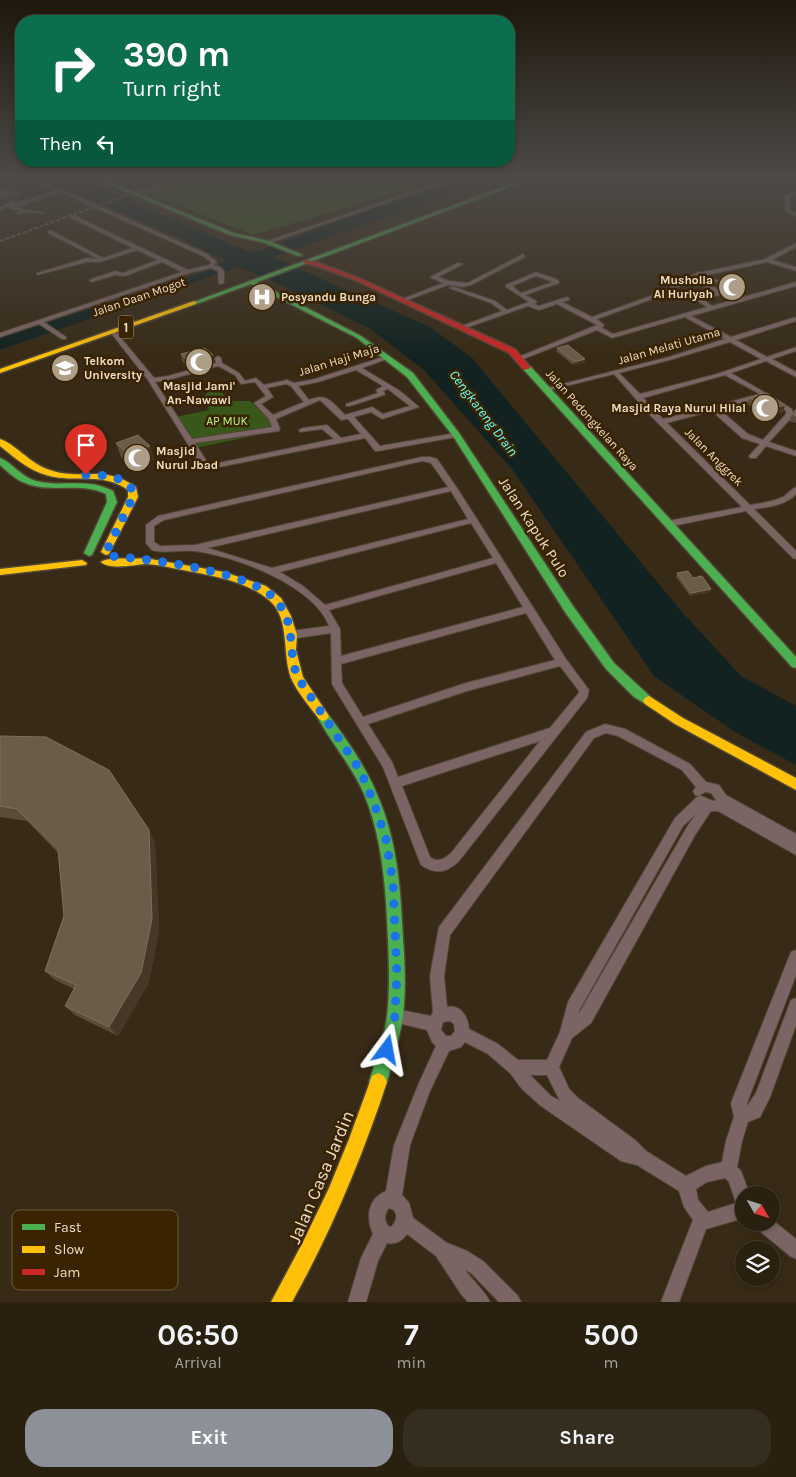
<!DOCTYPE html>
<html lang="en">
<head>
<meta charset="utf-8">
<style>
	:root { --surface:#292010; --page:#352d1e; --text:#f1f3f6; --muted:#a5a39f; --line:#453e30; --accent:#8c9099 }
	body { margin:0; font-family:Karla,sans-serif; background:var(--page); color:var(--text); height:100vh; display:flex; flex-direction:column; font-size:19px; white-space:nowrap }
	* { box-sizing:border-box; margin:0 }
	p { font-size:16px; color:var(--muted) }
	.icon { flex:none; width:28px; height:28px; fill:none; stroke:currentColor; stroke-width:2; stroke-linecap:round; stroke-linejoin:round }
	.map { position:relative; height:1302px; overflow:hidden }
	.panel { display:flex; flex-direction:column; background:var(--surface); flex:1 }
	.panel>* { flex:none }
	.guide { position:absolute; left:15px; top:15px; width:500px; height:152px; border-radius:20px; box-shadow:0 2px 8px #0003,0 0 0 1px var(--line); background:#0b6e4f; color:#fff; overflow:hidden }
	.needle { width:32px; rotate:129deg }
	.tools { position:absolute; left:735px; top:1186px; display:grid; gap:10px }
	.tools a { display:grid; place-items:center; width:45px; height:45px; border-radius:50%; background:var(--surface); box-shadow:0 2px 8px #0003,0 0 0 1px var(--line); font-size:25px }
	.pin { position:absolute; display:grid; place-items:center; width:42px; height:42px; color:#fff; margin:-51px -21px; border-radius:50% 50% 50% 0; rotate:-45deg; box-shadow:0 0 5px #0007 }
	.pin .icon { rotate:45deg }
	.me { position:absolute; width:55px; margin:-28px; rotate:13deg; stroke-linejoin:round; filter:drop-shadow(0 0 4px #0008) }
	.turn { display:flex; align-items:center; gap:18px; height:105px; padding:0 25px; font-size:22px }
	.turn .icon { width:65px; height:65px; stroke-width:2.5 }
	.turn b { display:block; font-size:35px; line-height:42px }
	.then { display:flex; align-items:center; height:48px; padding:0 25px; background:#0003; gap:10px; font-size:19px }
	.eta { display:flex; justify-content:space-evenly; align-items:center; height:85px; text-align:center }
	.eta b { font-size:30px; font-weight:700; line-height:35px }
	.button { display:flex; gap:10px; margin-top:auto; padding:10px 25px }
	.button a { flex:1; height:58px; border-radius:20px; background:var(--accent); color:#fff; font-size:20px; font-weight:700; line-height:58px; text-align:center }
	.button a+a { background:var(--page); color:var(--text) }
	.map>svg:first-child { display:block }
</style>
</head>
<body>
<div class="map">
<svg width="796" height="1302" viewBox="0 0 796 1302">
	<rect width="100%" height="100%" fill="#372a16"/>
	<path fill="#395718" d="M180,178h266l-193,57 -110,-44z
		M210,390l9,1 15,10h16l20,18 7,12 -82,17 -20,-31 34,-7 -5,-14z"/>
	<path fill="#112220" d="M41,178h34l177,75 129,-47 87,-28h28l-223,79 157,70 42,31 210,254 59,64 55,30v59l-61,-33 -81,-56 -142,-207 -88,-99 -55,-42 -103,-50 -28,-11 -238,83v-12l198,-64 29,-13 -62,-30z"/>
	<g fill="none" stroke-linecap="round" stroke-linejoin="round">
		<g stroke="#524635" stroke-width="2">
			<path id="street" d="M30,178h6l171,76 10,8 -3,3 6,2 4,4v12l-5,1 -1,-13 -7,-3 -22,5 -145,49 22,15v2h-4l-23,-15 -39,13v-4l182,-61 -20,-10 -37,14 -10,-1 -23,7 -3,-2 26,-9 8,2 35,-13 -21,-10 -37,12h-13l-50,13v-2l50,-15 12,1 -51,-26v-2h4l51,27 30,-10 -62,-30v-2h4l113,54 21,-5 2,-3 -8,-6 -143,-64 -44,15 10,3 17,2v2l-14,-2 -11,2 -2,-1 4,-2 -11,-3v-2l-9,4v-3l13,-6 4,1 -5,3 44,-15z
				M111,178h7l-14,5 -2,-1z
				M138,178l-5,2 -2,-1v-1z
				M173,178h7l-43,17 -4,-1z
				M452,178h7l-190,65 -4,-1z
				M789,178l7,1v2l-6,-2z
				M796,192v2l-7,3 1,14 6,2v3l-10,-4 -1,-16z
				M796,243v4l-24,13 24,7v4l-29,-9 -60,13 11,6 -8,4 14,8 -20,7 8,6 84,-24v4l-105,30 40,21 65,-20v4l-60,19 31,17 29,-10v4l-24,8 24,13v5l-30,-16 -35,12 38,22 -50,14 29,25 15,6 23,-26v-3l-15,-10v-2h4l17,10 1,7 -24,26 27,9v5l-30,-10 -10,12h-6l-1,-2 11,-12 -18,-6 -30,-27 -45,12 83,82c11,-2 23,-3 33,-8 5,-3 8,-8 13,-10v7c-10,11 -27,13 -42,15l42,42v8l-3,-1 -47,-47 -78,16 -3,-1 -1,-2 4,-3 74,-14 -92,-92 -36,-41 -68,17 -3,-2 126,-32 56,-18 -40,-22 -73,21 -15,-8 -79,31 -2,-1v-2l81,-33 -40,-21 -18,6 -11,-4 -65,23h-4v-2l43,-16 -11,-8 -42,-15 5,-1 41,14 12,9 22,-8 -23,-15v-2l30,-13 22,8 1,3 -34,12 11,6 1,1 -3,2 5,2 28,-9 2,1v2l-7,2 30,15 70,-25 36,-20h5l62,-13zM536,276l17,6 -32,11 -9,-7zM701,276l10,5 -8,3v2l13,7 -20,7 11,7 -94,27 -11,-6 2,-3 -7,-6 69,-25 29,-17zM730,342l31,17 -44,15 -77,20 -21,-21 54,-14zM725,375l35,19 -97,25 -20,-21z
				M523,254l2,3 -54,28 -8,2 -15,-2 -43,16 -5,-1 43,-17 -13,-6 28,-14 5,1 -25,13 11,4 19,2z
				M111,331h4l39,47 14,-2 48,-13 -1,-5 3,-2 3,2 1,5 17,10 6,8 11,-3 8,7 23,-5 7,3 21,-4 71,-23h4v2l-28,10 38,23 19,16 -37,12 -11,-7 -17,5 26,29 76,-13 4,2 -4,2 -78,14h-3l-10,-13 -161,32 -56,-90 -37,-47zM218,366l17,9 6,9 14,-2 11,14 -12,7 15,16 3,8 -80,12 -37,-57 13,-2zM356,370l27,16 -7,4 2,3 -32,11v2h4l34,-11 1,-1 -2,-3 5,-2 22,17 -27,8 -11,-7 -27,8c-13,-12 -17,-23 -36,-15l-11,-14 20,-4zM286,384l5,2 13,16 -31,13 -12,-11 12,-7 -6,-9zM320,400l21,20 7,-1 13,15 -20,4 -14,-13 -24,3 -4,2 1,2 22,-3 12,10 -125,26 -14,-22 84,-12 1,-2 -4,-10z
				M422,457h8l7,2 20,29 109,171 23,31 -2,8 -128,163c-12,12 -24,14 -38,4l-38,-98 -51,-83 -1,-51 -40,6 -5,-4 5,-4 38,-5c-15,-41 -96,-71 -136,-75 -13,-1 -25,2 -38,0l-3,-1 -6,-7v-18l12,-9zM422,461l9,2 17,24 -253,58 -35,1 -6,-4v-16l10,-6zM451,491l17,28 -196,49 -64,-20zM471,523l22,35 -168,47 -22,-19 -23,-14zM496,563l27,44 -182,49 -1,-27 -11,-19zM526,613l29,47 -89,23 -103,34 -21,-34 -1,-19zM560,666l19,25 -1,3 -28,34 -152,49 -6,-15 -24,-38 99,-33zM540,741l-89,112c-7,6 -13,10 -21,4l-28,-71z
				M605,724l20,5 65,35 16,18 13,3 7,10 70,39v21l-78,-44h-7l-16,24 -104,188 -19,15 -13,29 10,22 9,9 57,42 11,11 40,25 20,-10 16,-4 4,-21 8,-24 -3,-14 60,-151 5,-2v25l-49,128v3l9,-13 35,-93 5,-2v27l-26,72 -10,20 -12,5 -6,19 -5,26 4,4 9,24h-6v23l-38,11 -27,73h-18l32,-82 -9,-13 -5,-16 -42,-26 -16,-4 -80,-55 -19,-17 -12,-16 -22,-19 -23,-12 -4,5 -12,4 -19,40 -20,54 -8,50 7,8 4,15 34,25 20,8 16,10 35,35 3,6h-22l-28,-29 -6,-3c8,11 20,21 25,32h-22l-7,-8 -25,-38 -29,-22c-5,7 -11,11 -20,9l-9,18 -12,41h-18l13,-44 12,-24c-7,-16 -6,-35 13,-43l8,-46 25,-62 17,-37 -4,-4 -5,-12 -37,-9 -2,-5 2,-5 5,-2 36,7 2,-4 -3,-36 9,-49 147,-195zM606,733l12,3 64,34 14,17 -3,4 2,4 4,1 6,-4 6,1 5,7 -3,1 -12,-5 -4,1 -22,21 -107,184 -8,30 -13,28h-29l-20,-16 -29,-15c-1,-12 -8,-25 -22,-22l-3,-31 6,-41 144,-197zM696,814l-9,13 -109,188 2,-6 103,-183zM450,1021l4,3 1,7 -4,5h-5l-5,-6 2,-8zM530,1075h17l13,26 -9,-5zM725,1178l4,4 7,21 -28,9 -10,-12 -2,-11 11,-7zM389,1208l5,2c4,6 2,12 -3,17l-3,-1c-4,-6 -4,-12 1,-18z
				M771,1219l25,20v20l-6,-3 -34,-28 -2,-6h17z"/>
		</g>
		<g stroke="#524635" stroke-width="3">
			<path id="fast" d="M93,178h7l134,55 35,8 34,14 -5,1 -33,-13 -35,-8z
				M527,178h7l-277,104 104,54 52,37 46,60 114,173 41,57 41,38 -2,3 -4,2 -15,-9 -28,-28 -41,-57 -112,-176 -46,-59 -50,-39 -106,-54 -55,20 -5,-1z
				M524,366h6l266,291v11l-4,-1 -268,-297z
				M0,458c13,5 21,19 36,23 27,7 50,-4 77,10l4,11 -25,53 -3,1 -5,-3 23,-51 -1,-8c-26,-13 -54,0 -81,-11 -9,-3 -17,-11 -25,-18z
				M323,711l4,2c21,28 42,58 54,91 17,43 20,90 22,135 2,26 3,51 0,76 -3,23 -10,45 -16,67l-3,6 -6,3 -6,-3 -3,-6c7,-22 15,-43 18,-66 3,-25 2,-51 1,-76 -2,-49 -5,-100 -24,-146 -12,-28 -33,-51 -47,-78l2,-3z"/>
		</g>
		<g stroke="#524635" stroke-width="3">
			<path id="slow" d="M194,301l2,1v2l-196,69v-4z
				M0,439c17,6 30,25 50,31 32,11 53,-6 86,17l2,10 -29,57 -3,1 -5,-3 27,-55v-7c-27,-19 -52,-6 -82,-15 -18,-5 -32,-18 -46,-29z
				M145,558l79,14 42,14 15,12 10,18 6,19 -1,15 7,27 26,39 -2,3 -4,2 -4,-2c-9,-12 -22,-27 -28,-41 -9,-23 -1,-58 -20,-76 -22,-21 -59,-26 -88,-32 -12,-2 -26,-6 -38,-6 -10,1 -36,6 -44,-2 7,-6 33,-2 44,-4z
				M82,560l5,3 -1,2 -86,10v-6z
				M649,696l34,22 113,60v12l-121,-66 -30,-20 -2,-3 2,-3z
				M378,1073l6,3 3,6c-25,76 -56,150 -95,220h-21l32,-60 26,-54 20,-49 23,-63z"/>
		</g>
		<g stroke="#524635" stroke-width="3">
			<path id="jam" d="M306,260l13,3 40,15 156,71 16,19 -7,2 -15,-17 -154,-73 -39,-14 -12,-3 -1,-1z"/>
		</g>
		<use href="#street" fill="#7a6564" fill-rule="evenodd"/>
		<use href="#fast" fill="#4caf50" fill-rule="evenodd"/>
		<use href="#slow" fill="#ffc107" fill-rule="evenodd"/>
		<use href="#jam" fill="#c62828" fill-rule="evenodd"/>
		<path stroke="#75665d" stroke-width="2" stroke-dasharray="4 2" stroke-linecap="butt" d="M0,241l175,-63"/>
	</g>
	<path fill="#594d3a" d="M557,348l28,11 -1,4 -11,2 -17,-14z
		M181,354l33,8 -24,6 -8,-7z
		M750,398l35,7 -2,7 -18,5 -18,-13z
		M796,409v14l-7,-2 3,-7z
		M116,443l38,16 -22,9 -11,-11z
		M677,573l16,5 18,11 -1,3 -20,4 -14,-19z
		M0,736l155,106 4,88 -10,52 -31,54 -43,-21 -10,-9 9,-17 -19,-9 -10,-9 19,-55 -6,-63 -31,-32 -27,-4z"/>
	<path fill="#453826" d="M10,194h10l1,5h-9l-12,5v-6z
		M213,355l1,7 -24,6 -2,-6z
		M585,359l-1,4 -11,2 1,-3z
		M785,405l-2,7 -18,5 3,-7z
		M150,446l4,13 -22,9 -4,-14z
		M711,589l-1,3 -20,4 1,-3z
		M149,830l6,12 4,88 -10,52 -31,54 -9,-9z"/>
	<path fill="#695c49" stroke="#7e705d" d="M0,187l20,7h-10l-10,4z
		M568,345l17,14 -11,3 -17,-14z
		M205,348l8,7 -25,7 -7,-8z
		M767,393l18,12 -17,5 -18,-12z
		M796,409v7l-4,-2z
		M138,435l12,11 -22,8 -12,-11z
		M688,571l5,7 9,-2 9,13 -20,4 -14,-20z
		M0,736l46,1 63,33 40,60 3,89 -11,54 -32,54 -44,-21 11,-21 -31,-14 19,-55 -6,-67 -41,-40 -17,-3z"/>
	<linearGradient id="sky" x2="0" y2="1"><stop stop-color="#1e170c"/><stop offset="0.49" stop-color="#4d4a47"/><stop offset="1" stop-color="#4d4a47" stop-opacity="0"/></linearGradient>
	<rect width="796" height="361" fill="url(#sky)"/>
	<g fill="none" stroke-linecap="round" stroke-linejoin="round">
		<path stroke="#1a73e8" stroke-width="9" stroke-dasharray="0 16.2" d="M86,475c18,0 34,0 46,14l1,8 -27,55 3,4c41,3 117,13 153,33 11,6 18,15 23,25 9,20 4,43 13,64l62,92 14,33 12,36 7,44 4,92 -2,41 -8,34"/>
	</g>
	<defs>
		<g id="mosque-disc" transform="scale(1.4375)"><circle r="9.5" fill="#ae9e88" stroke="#392300"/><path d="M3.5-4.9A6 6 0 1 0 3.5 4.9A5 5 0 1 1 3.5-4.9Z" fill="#fff"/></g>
		<g id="hospital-disc" transform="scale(1.4375)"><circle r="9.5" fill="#ae9e88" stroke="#392300"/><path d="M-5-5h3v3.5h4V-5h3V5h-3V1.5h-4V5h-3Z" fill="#fff"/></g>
		<g id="university-disc" transform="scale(1.4375)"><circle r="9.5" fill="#ae9e88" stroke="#392300"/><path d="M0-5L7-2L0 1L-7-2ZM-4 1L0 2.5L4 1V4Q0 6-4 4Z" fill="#fff"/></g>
	</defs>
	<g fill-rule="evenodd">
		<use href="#mosque-disc" x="732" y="287"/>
		<use href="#hospital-disc" x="262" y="297"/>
		<use href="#mosque-disc" x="199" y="362"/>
		<use href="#university-disc" x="65" y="368"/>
		<use href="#mosque-disc" x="765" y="408"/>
		<use href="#mosque-disc" x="137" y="458"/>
	</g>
	<g text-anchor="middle" stroke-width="5" stroke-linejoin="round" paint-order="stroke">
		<g font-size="12" font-weight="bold" fill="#eedcc5" stroke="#392300" text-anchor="start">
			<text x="713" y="284" text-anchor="end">Musholla<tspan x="713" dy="14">Al Huriyah</tspan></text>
			<text x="281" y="301">Posyandu Bunga</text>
			<text x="84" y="365">Telkom<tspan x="84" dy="14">University</tspan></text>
			<text x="199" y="390" text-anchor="middle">Masjid Jami'<tspan x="199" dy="14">An-Nawawi</tspan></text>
			<text x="746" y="412" text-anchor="end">Masjid Raya Nurul Hilal</text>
			<text x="156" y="455">Masjid<tspan x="156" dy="14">Nurul Jbad</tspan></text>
		</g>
		<g font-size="12" fill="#eedcc5" stroke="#392300">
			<text transform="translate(139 297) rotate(-19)" y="4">Jalan Daan Mogot</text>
			<text transform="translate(669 346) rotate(-16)" y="4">Jalan Melati Utama</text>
			<text transform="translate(339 360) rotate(-17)" y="4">Jalan Haji Maja</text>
			<text transform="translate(592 420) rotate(48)" y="4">Jalan Pedongkelan Raya</text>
			<text transform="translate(714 457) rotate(45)" y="4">Jalan Anggrek</text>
		</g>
		<g font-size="12" fill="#b6f986" stroke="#392300">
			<text x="227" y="425">AP MUK</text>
		</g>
		<rect fill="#392300" stroke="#b8a48a" stroke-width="1" x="118.5" y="315.5" width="15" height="23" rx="4"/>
		<g font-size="14" font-weight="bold" fill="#eedcc5">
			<text x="126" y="332">1</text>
		</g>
		<g font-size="14" font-style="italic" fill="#63fdfb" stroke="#392300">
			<text transform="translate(484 413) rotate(53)" y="5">Cengkareng Drain</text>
		</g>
		<g font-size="15" fill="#eedcc5" stroke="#392300">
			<text transform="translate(534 527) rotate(57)" y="5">Jalan Kapuk Pulo</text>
		</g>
		<g font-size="18" fill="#eedcc5" stroke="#392300">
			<text transform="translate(321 1177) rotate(-67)" y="6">Jalan Casa Jardin</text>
		</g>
	</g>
	<rect x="12" y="1210" width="166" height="80" rx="8" fill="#392300" stroke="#6f5a3b" stroke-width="1"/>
	<rect x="22" y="1224" width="23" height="6" fill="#4caf50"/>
	<rect x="22" y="1246" width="23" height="7" fill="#ffc107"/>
	<rect x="22" y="1269" width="23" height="6" fill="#c62828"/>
	<g font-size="14" fill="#eedcc5">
		<text x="54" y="1232">Fast</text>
		<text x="54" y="1254">Slow</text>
		<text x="54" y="1277">Jam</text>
	</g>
</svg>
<div class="tools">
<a><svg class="needle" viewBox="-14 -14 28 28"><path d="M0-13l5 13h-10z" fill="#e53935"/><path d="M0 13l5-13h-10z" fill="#a5a39f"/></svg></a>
<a><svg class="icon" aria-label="layers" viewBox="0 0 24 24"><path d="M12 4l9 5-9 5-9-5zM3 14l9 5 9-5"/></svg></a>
</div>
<div class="pin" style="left:86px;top:475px;background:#d93025"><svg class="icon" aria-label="arrive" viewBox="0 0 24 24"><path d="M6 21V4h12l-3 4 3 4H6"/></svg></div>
<svg class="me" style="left:387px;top:1050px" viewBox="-20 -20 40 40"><path d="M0-17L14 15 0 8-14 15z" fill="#1a73e8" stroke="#fff" stroke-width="4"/></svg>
<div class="guide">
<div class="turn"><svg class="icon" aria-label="right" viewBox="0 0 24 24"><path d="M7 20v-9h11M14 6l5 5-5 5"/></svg><div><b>390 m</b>Turn right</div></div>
<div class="then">Then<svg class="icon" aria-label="left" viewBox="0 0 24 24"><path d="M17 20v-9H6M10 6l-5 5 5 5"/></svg></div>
</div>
</div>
<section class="panel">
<div class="eta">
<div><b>06:50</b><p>Arrival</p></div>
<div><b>7</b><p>min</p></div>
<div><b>500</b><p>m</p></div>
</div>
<div class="button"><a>Exit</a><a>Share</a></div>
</section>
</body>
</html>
